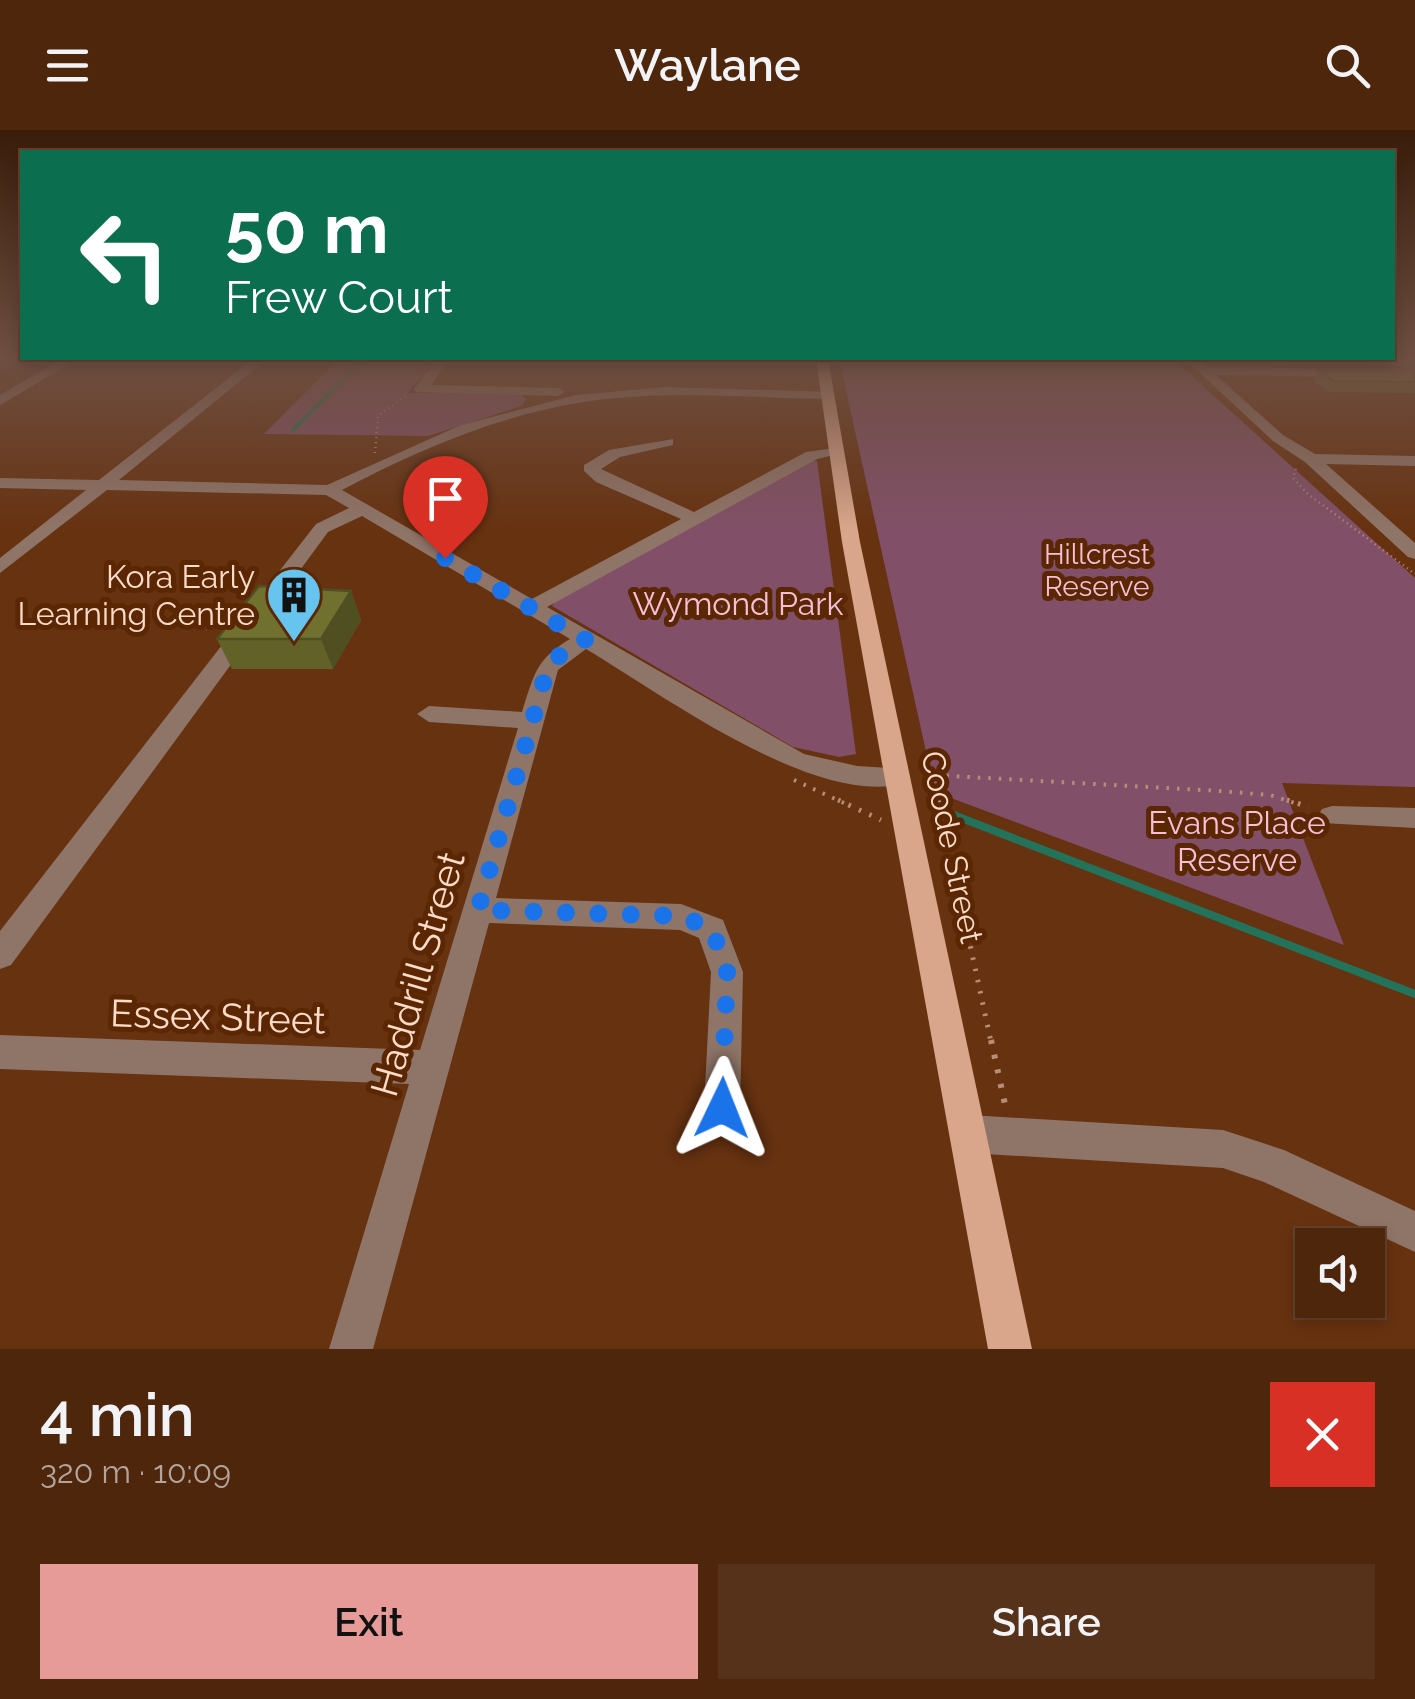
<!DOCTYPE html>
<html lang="en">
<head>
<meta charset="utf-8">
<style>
	:root { --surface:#4d260c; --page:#57321a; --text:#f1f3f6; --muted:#b3a59d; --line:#64432d; --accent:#e69b98 }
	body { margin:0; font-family:Raleway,sans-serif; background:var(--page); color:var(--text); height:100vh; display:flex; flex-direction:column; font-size:38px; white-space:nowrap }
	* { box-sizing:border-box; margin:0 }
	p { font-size:32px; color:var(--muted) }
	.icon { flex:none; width:55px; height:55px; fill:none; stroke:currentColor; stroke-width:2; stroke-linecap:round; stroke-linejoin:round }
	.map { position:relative; height:1219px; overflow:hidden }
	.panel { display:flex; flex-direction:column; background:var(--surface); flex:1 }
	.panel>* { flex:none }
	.banner { position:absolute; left:20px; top:20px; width:1375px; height:210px; border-radius:0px; box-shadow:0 5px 15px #0003,0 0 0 2px var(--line); background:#0b6e4f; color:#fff; overflow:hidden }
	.tools { position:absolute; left:1295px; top:1098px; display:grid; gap:20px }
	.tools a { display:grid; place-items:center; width:90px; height:90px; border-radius:0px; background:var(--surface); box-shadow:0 5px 15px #0003,0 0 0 2px var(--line); font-size:50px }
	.pin { position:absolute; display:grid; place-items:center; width:85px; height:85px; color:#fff; margin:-102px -42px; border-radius:50% 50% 50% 0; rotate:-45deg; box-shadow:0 0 10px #0007 }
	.pin .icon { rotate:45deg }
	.me { position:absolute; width:110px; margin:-55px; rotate:2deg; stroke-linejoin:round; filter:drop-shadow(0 0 8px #0008) }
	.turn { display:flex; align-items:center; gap:35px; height:210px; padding:0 40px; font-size:45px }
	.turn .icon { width:130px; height:130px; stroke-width:2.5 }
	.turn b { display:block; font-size:70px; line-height:85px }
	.round { display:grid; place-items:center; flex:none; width:105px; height:105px; border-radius:0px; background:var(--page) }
	.overview { display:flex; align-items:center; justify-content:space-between; height:170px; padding:0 40px }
	h1 { font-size:60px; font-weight:600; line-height:75px }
	.action { display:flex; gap:20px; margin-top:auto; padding:20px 40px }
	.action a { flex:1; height:115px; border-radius:0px; background:var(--accent); color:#111; font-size:40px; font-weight:600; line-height:115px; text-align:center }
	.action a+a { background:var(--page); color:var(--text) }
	header { display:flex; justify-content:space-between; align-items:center; height:130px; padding:0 40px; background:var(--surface); font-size:45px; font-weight:600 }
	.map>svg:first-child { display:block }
</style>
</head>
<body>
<header><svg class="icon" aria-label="menu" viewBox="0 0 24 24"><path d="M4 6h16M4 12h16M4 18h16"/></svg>Waylane<svg class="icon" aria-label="search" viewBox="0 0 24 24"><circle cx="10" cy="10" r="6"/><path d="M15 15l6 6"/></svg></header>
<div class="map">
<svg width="1415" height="1219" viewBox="0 0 1415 1219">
	<rect width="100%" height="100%" fill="#673210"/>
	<path fill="#815068" d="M339,229h97l-28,34h111l7,6 -4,7 -94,30 -164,-2z
		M839,229h334l242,219v209l-133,-4 62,162 -409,-153z
		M805,329l12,2 39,293 -17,3 -46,-10 -241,-141 7,-12z"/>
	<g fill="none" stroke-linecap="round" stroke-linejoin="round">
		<path stroke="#23725a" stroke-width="4" d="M293,300l70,-71"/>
		<path stroke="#23725a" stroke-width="8" d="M951,684l464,180"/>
		<path stroke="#b78d74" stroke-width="2.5" stroke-dasharray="1 4" stroke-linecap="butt" d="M375,323l3,-37 29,-21
			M1296,339l-3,9 15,16 107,80"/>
		<path stroke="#b78d74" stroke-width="4" stroke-dasharray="2.5 8" stroke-linecap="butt" d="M794,650l50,23
			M939,673l-6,-28 287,16 50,4 25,8"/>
		<path stroke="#b78d74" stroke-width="5" stroke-dasharray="2.5 9" stroke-linecap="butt" d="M838,670l43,20
			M939,670l52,242
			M1287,670l22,7"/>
		<path stroke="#b78d74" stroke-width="6" stroke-dasharray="4 11" stroke-linecap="butt" d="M991,910l15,69"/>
		<path fill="#8f7568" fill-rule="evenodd" d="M63,229h15l-78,46v-10z
			M253,229h14l-148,121 208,5 134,-60 115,-30 90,-8 167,5v6l-5,1c-71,-1 -142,-8 -213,-1 -97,9 -188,47 -273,92l190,109 149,-80 -85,-37 -12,-11v-6l25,-15 64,-11v6l-53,12 -19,12 93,43 112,-60 36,-5v6l-25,6 -270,148 257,147 53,12 49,3 4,7 -4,7c-90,26 -244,-89 -320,-134l-28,21 -62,228 185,6 42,16 20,52 -3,136 -5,13 -13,5 -13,-5 -5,-13 7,-136 -12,-34 -19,-8 -191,-7 -116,426h-44l80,-265 -409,-15v-34l420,15 98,-322 -89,-6 -12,-8 12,-8 93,6c12,-37 13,-52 48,-73l-208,-123 -34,16 -317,433 -11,4v-38l316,-407 33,-16 -23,-13 -219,-5 -107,83v-15l86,-68 -86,-2v-10l99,2z
			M436,229h13l-18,26 127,3 7,4 -7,4 -142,-4 -2,-3z
			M1185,229h14l9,8 207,3v8l-199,-3 67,60 32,19 100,2v10l-89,-2 89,79v16l-7,-2 -103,-95 -32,-21z
			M1332,676l83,2v20l-93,-5 -4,-7 4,-7z
			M969,985l254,15 61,20 131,61v41l-151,-70 -41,-14 -254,-15 -13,-6 -6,-13 6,-13z"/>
		<path fill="#d9a68b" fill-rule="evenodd" d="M816,229h12l32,183 172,807h-44l-146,-807z"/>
	</g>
	<path fill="#616128" d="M1284,229h131v7l-124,-2z
		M1318,240l97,1v22l-86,-1 -16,-12z
		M351,461l10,29 -28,49h-101l-15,-30z"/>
	<path fill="#4f4f21" d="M351,461l10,29 -28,49 -12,-30z"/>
	<path fill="#71712f" stroke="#4f4f21" stroke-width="2.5" d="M1318,240l97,1v11h-80z
		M259,456l92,5 -30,48h-104z"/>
	<linearGradient id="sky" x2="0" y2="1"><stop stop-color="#391c09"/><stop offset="0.57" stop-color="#6e4f42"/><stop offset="1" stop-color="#6e4f42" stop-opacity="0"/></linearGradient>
	<rect width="1415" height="400" fill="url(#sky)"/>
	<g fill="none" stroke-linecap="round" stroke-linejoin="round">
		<path stroke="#1a73e8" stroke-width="18" stroke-dasharray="0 32.4" d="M445,428l141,82 -30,18 -9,12 -69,240 203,6 31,13 15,43 -5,136"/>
	</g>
	<defs>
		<g id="building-pin" transform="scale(2.875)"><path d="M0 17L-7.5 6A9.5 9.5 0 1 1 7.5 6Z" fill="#66c4ef" stroke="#5b2702"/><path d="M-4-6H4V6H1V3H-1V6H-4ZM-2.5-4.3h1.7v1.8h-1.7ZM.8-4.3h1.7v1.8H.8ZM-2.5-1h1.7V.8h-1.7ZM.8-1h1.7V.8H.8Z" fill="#111"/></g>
	</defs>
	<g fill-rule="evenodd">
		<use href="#building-pin" x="294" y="465"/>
	</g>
	<g text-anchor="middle" stroke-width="10" stroke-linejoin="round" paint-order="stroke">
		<g font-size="28" fill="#f4bfd7" stroke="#5b2702">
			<text x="1097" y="434">Hillcrest<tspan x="1097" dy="32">Reserve</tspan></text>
		</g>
		<g font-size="32" fill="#fcdbc9" stroke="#5b2702" text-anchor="end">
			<text x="255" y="458">Kora Early<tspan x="255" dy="37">Learning Centre</tspan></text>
		</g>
		<g font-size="32" fill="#f4bfd7" stroke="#5b2702">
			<text x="738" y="485">Wymond Park</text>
			<text x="1237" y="704">Evans Place<tspan x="1237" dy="37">Reserve</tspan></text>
		</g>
		<g font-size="32" fill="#fcdbc9" stroke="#5b2702">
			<text transform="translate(952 717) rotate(78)" y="11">Coode Street</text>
		</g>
		<g font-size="38" fill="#fcdbc9" stroke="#5b2702">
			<text transform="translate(418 844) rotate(-74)" y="13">Haddrill Street</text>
			<text transform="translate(218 887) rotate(2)" y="13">Essex Street</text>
		</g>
	</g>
</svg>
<div class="tools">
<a><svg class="icon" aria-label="sound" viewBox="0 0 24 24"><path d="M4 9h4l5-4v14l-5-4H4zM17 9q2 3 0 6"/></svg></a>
</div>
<div class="pin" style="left:445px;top:428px;background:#d93025"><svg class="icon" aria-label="arrive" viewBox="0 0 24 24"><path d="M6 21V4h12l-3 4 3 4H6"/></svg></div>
<svg class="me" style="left:722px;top:978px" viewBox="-20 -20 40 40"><path d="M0-17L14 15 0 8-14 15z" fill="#1a73e8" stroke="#fff" stroke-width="4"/></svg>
<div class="banner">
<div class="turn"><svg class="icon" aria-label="left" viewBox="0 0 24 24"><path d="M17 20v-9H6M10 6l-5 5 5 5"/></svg><div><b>50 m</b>Frew Court</div></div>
</div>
</div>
<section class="panel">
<div class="overview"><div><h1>4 min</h1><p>320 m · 10:09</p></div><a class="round" style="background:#d93025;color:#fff"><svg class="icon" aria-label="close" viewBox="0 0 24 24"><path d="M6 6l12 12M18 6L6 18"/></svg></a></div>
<div class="action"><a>Exit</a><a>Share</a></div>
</section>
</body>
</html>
